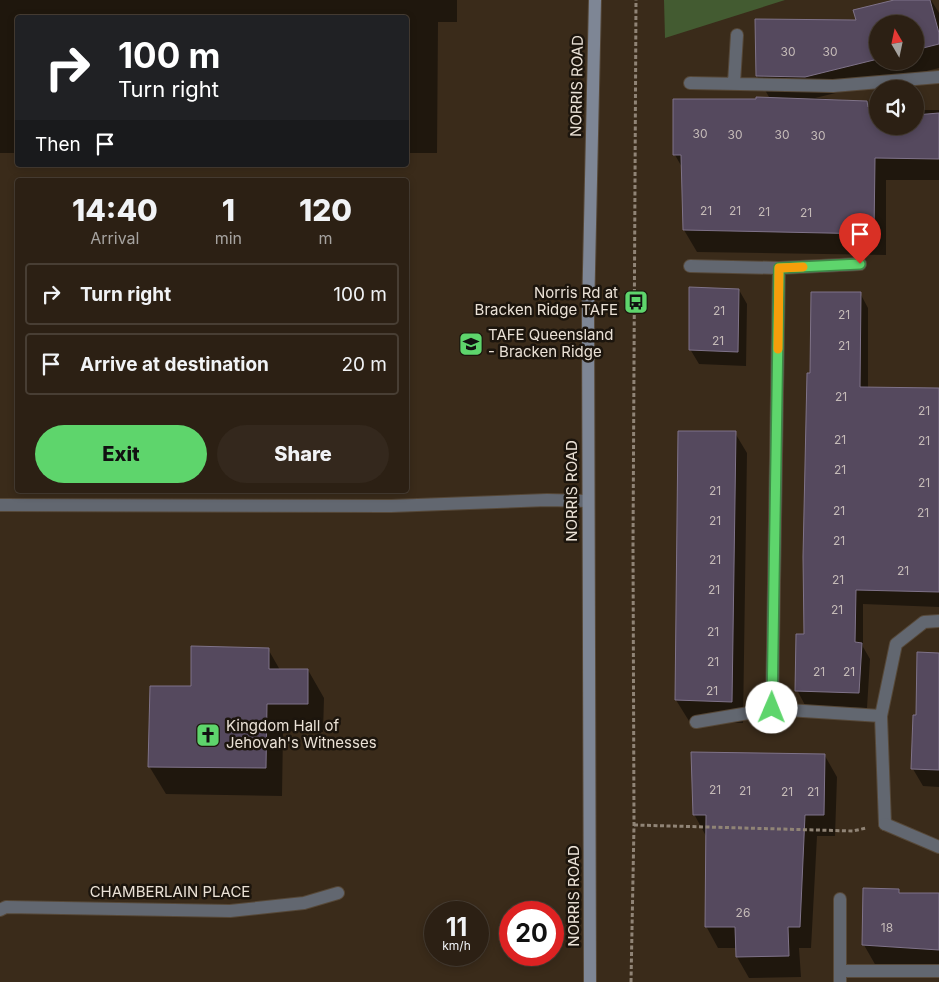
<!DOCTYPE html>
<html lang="en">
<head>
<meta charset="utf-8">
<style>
	:root { --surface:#2c2014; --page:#34281d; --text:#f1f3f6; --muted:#a6a3a0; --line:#483e34; --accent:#5ed56c }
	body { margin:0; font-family:Inter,sans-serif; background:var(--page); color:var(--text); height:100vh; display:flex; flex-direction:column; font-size:19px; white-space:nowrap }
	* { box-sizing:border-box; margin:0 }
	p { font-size:16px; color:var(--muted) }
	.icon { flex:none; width:28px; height:28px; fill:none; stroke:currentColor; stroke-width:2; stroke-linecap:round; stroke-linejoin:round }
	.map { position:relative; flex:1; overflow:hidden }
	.side { position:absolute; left:15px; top:178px; width:394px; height:315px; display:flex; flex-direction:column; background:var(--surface); border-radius:5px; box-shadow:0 2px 8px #0003,0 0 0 1px var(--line) }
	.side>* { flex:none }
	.guide { position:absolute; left:15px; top:15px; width:394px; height:152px; border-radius:5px; box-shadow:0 2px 8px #0003,0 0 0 1px var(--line); background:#202124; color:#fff; overflow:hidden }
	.needle { width:32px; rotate:351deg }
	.controls { position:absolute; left:869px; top:15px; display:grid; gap:10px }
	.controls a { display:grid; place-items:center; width:55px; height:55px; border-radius:50%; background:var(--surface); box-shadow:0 2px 8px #0003,0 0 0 1px var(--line); font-size:25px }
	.speed { position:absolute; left:424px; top:901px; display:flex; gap:10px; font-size:25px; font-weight:700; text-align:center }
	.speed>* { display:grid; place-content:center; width:65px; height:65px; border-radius:50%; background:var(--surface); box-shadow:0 2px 8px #0003,0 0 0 1px var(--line); line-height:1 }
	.speed small { font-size:12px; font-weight:400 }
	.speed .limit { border:8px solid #d22; background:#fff; color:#111 }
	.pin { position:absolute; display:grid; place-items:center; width:42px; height:42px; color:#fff; margin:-51px -21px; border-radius:50% 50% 50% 0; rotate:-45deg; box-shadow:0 0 5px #0007 }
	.pin .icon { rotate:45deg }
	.me { position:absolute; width:55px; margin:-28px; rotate:1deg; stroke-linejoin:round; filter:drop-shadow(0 0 4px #0008) }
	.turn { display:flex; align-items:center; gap:18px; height:105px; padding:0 20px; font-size:22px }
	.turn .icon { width:65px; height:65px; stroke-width:2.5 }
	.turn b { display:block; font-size:35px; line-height:42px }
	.then { display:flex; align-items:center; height:48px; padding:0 20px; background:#0003; gap:10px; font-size:19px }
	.eta { display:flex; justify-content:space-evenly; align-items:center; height:85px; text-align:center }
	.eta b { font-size:30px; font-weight:800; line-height:35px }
	.cta { display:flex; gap:10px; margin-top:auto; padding:10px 20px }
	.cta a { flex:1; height:58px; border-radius:30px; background:var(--accent); color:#111; font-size:20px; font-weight:800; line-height:58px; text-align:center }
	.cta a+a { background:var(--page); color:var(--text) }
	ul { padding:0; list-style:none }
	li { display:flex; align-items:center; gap:15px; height:62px; margin:0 10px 8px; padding:0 10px; border:2px solid var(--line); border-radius:5px }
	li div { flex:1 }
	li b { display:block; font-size:19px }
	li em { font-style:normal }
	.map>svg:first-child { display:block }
</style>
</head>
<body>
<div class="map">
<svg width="939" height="982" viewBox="0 0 939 982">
	<rect width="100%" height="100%" fill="#3a2b1a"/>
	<path fill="#435b31" d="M664,0h121l-120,38z"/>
	<path fill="#0007" fill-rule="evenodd" d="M0,0h457v22h-19l-1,131h-31v-135h-388v135h-18z
		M900,0h31l8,13v55l-124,30 63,4v24h37v-23l4,7h20v70h-53v75l-189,-3 -13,-22 -1,-61 -8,-14 82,-55v-3h12l-12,-21zM878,24h37v37h-37z
		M739,290l8,14 -1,62 -47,-2 -9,-15z
		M860,293l8,15v81l71,1v217l-76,-3v43l7,12 -3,49 -62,-3 -8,-15 9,-55 5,-261z
		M735,433l12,20 -4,270 -54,-2 -13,-21z
		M268,649l12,21h28l16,28 -1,34 -40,-1 -1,65 -116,-2 -17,-28 43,-78z
		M939,654v133l-16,-1 -10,-17 4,-53z
		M825,756l12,21 -2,59h-18l-6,112h-12l2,29 -52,1 -12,-21v-9h-19l-12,-22v-90l-12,-22z
		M898,890l2,4h39v75l-63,-3 -12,-21z"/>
	<path fill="#55495e" stroke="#7f7389" d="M894,0h36l9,33v11l-24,6v-26h-37v35l-73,18 -49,-1 -1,-57 101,1 -3,-10z
		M756,97l111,4 1,6 10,1v18h37v-17v6l24,-2v46l-64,-1 -1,76 -191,-4 -2,-75h-8v-56h83z
		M689,287l50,2 -1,63 -49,-2z
		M811,292h50l-1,95 79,1v204l-83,-2 -1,52 7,1 -3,50 -64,-2 1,-57h8l-1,-77 4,-184h3z
		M678,431h58l-4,271 -57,-2z
		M191,646l78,2v21h39v35h-41l-1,64 -118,-1 2,-81h41z
		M917,652l22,1v117l-28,-1 2,-54h3z
		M691,752l134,2 -1,61h-19l-5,112h-12l1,29 -53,1 -1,-30h-30l1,-112h-13z
		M863,888l36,1v4h40v57l-77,-5z"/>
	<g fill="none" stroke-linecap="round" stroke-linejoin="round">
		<g stroke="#564838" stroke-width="14">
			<path id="lane" d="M690,83l143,3 106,-9
				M734,83l3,-48
				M690,266l89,2 81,-4
				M0,505l391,1 156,-6 41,1
				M772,709l7,-441
				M696,722l76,-13 109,7
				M885,824l-4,-108 15,-72 28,-22 15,-1
				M840,971h99
				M840,982v-83"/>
		</g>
		<g stroke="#564838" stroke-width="14">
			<path id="street" d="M885,824l54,23
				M0,910l6,-3 224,4 74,-8 34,-10"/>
		</g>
		<g stroke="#564838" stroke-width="14">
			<path id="secondary" d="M590,982l-2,-668 7,-314"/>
		</g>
		<path stroke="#908476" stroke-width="3" stroke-dasharray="4 2.5" stroke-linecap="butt" d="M634,825l219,6 13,-3
			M631,982l3,-157 -1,-279 3,-546"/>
		<use href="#lane" stroke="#626770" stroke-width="12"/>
		<use href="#street" stroke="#626770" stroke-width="12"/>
		<use href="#secondary" stroke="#7e8695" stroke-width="12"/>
	</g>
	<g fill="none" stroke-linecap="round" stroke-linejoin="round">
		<g stroke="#3d8a46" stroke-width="12">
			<path id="route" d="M772,708l7,-440 81,-4"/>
		</g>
		<use href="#route" stroke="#5ed56c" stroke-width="9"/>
		<path stroke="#f59e0b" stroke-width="9" d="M778,349l1,-81 24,-1"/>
	</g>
	<defs>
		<g id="bus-square" transform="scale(1.25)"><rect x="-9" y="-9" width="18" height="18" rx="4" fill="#5ed56c" stroke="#1c150d"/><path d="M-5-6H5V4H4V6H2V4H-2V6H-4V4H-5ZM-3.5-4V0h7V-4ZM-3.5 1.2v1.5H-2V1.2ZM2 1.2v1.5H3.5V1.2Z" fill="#111"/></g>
		<g id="university-square" transform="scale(1.25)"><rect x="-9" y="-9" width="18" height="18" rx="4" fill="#5ed56c" stroke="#1c150d"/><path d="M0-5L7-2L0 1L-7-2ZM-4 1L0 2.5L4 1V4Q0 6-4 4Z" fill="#111"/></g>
		<g id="church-square" transform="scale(1.25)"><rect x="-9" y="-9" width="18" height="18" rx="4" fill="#5ed56c" stroke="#1c150d"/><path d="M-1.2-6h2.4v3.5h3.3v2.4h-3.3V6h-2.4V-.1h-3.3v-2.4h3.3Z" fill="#111"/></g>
	</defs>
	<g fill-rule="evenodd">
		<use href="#bus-square" x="636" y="302"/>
		<use href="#university-square" x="471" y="344"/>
		<use href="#church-square" x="208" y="735"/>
	</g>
	<g text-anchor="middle" stroke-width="5" stroke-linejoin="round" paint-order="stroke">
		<g font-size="12" fill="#c5bbb8">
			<text x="788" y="56">30</text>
			<text x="830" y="56">30</text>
			<text x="700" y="138">30</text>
			<text x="735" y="139">30</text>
			<text x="782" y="139">30</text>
			<text x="818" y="140">30</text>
			<text x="706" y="215">21</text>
			<text x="735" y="215">21</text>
			<text x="764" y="216">21</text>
			<text x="806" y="217">21</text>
			<text x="719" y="315">21</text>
			<text x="844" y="319">21</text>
			<text x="718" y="345">21</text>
			<text x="844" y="350">21</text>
			<text x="841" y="401">21</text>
			<text x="924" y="415">21</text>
			<text x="840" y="444">21</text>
			<text x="924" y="445">21</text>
			<text x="840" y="474">21</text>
			<text x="924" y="487">21</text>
			<text x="715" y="495">21</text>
			<text x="839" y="515">21</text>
			<text x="923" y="517">21</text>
			<text x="715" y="525">21</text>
			<text x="839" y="545">21</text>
			<text x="715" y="564">21</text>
			<text x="903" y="575">21</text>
			<text x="838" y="584">21</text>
			<text x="714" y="594">21</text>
			<text x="837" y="614">21</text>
			<text x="713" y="636">21</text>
			<text x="713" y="666">21</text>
			<text x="819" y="676">21</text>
			<text x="849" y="676">21</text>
			<text x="712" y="695">21</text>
			<text x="715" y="794">21</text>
			<text x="745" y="795">21</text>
			<text x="787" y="796">21</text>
			<text x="813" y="796">21</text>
			<text x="743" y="917">26</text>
			<text x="887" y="932">18</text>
		</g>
		<g font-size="15" fill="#eae1d6" stroke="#1c150d">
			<text transform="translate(577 86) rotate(-89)" y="5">NORRIS ROAD</text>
			<text transform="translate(572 491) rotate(-90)" y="5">NORRIS ROAD</text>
			<text x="170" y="897">CHAMBERLAIN PLACE</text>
			<text transform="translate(574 896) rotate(-90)" y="5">NORRIS ROAD</text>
		</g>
		<g font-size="15" fill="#eae1d6" stroke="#1c150d" text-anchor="start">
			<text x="618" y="298" text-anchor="end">Norris Rd at<tspan x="618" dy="17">Bracken Ridge TAFE</tspan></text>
			<text x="488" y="340">TAFE Queensland<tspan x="488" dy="17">- Bracken Ridge</tspan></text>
			<text x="226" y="731">Kingdom Hall of<tspan x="226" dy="17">Jehovah's Witnesses</tspan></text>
		</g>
	</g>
</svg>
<div class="controls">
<a><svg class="needle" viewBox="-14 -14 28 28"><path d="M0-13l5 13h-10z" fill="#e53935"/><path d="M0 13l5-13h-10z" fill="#a6a3a0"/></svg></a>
<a><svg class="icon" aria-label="sound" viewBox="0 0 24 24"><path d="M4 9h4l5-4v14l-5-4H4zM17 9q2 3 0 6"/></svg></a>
</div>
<div class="speed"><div>11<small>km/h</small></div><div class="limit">20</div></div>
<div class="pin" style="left:860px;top:264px;background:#d93025"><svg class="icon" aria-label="arrive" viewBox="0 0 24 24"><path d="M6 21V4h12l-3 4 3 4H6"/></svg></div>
<svg class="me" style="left:772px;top:708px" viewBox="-20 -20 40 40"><circle r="19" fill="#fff"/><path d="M0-13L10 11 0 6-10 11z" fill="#5ed56c"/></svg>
<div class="guide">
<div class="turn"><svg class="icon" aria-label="right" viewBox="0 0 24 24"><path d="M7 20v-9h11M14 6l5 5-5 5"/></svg><div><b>100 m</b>Turn right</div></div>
<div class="then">Then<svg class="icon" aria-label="arrive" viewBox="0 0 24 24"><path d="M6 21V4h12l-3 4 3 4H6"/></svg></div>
</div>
<section class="side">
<div class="eta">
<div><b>14:40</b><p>Arrival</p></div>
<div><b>1</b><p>min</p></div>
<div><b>120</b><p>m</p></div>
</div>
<ul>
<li><svg class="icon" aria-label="right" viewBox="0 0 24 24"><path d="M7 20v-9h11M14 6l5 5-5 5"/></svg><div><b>Turn right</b></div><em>100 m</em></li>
<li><svg class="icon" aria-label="arrive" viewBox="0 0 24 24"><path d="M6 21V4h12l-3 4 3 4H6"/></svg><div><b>Arrive at destination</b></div><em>20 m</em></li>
</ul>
<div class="cta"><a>Exit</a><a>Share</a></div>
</section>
</div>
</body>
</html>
